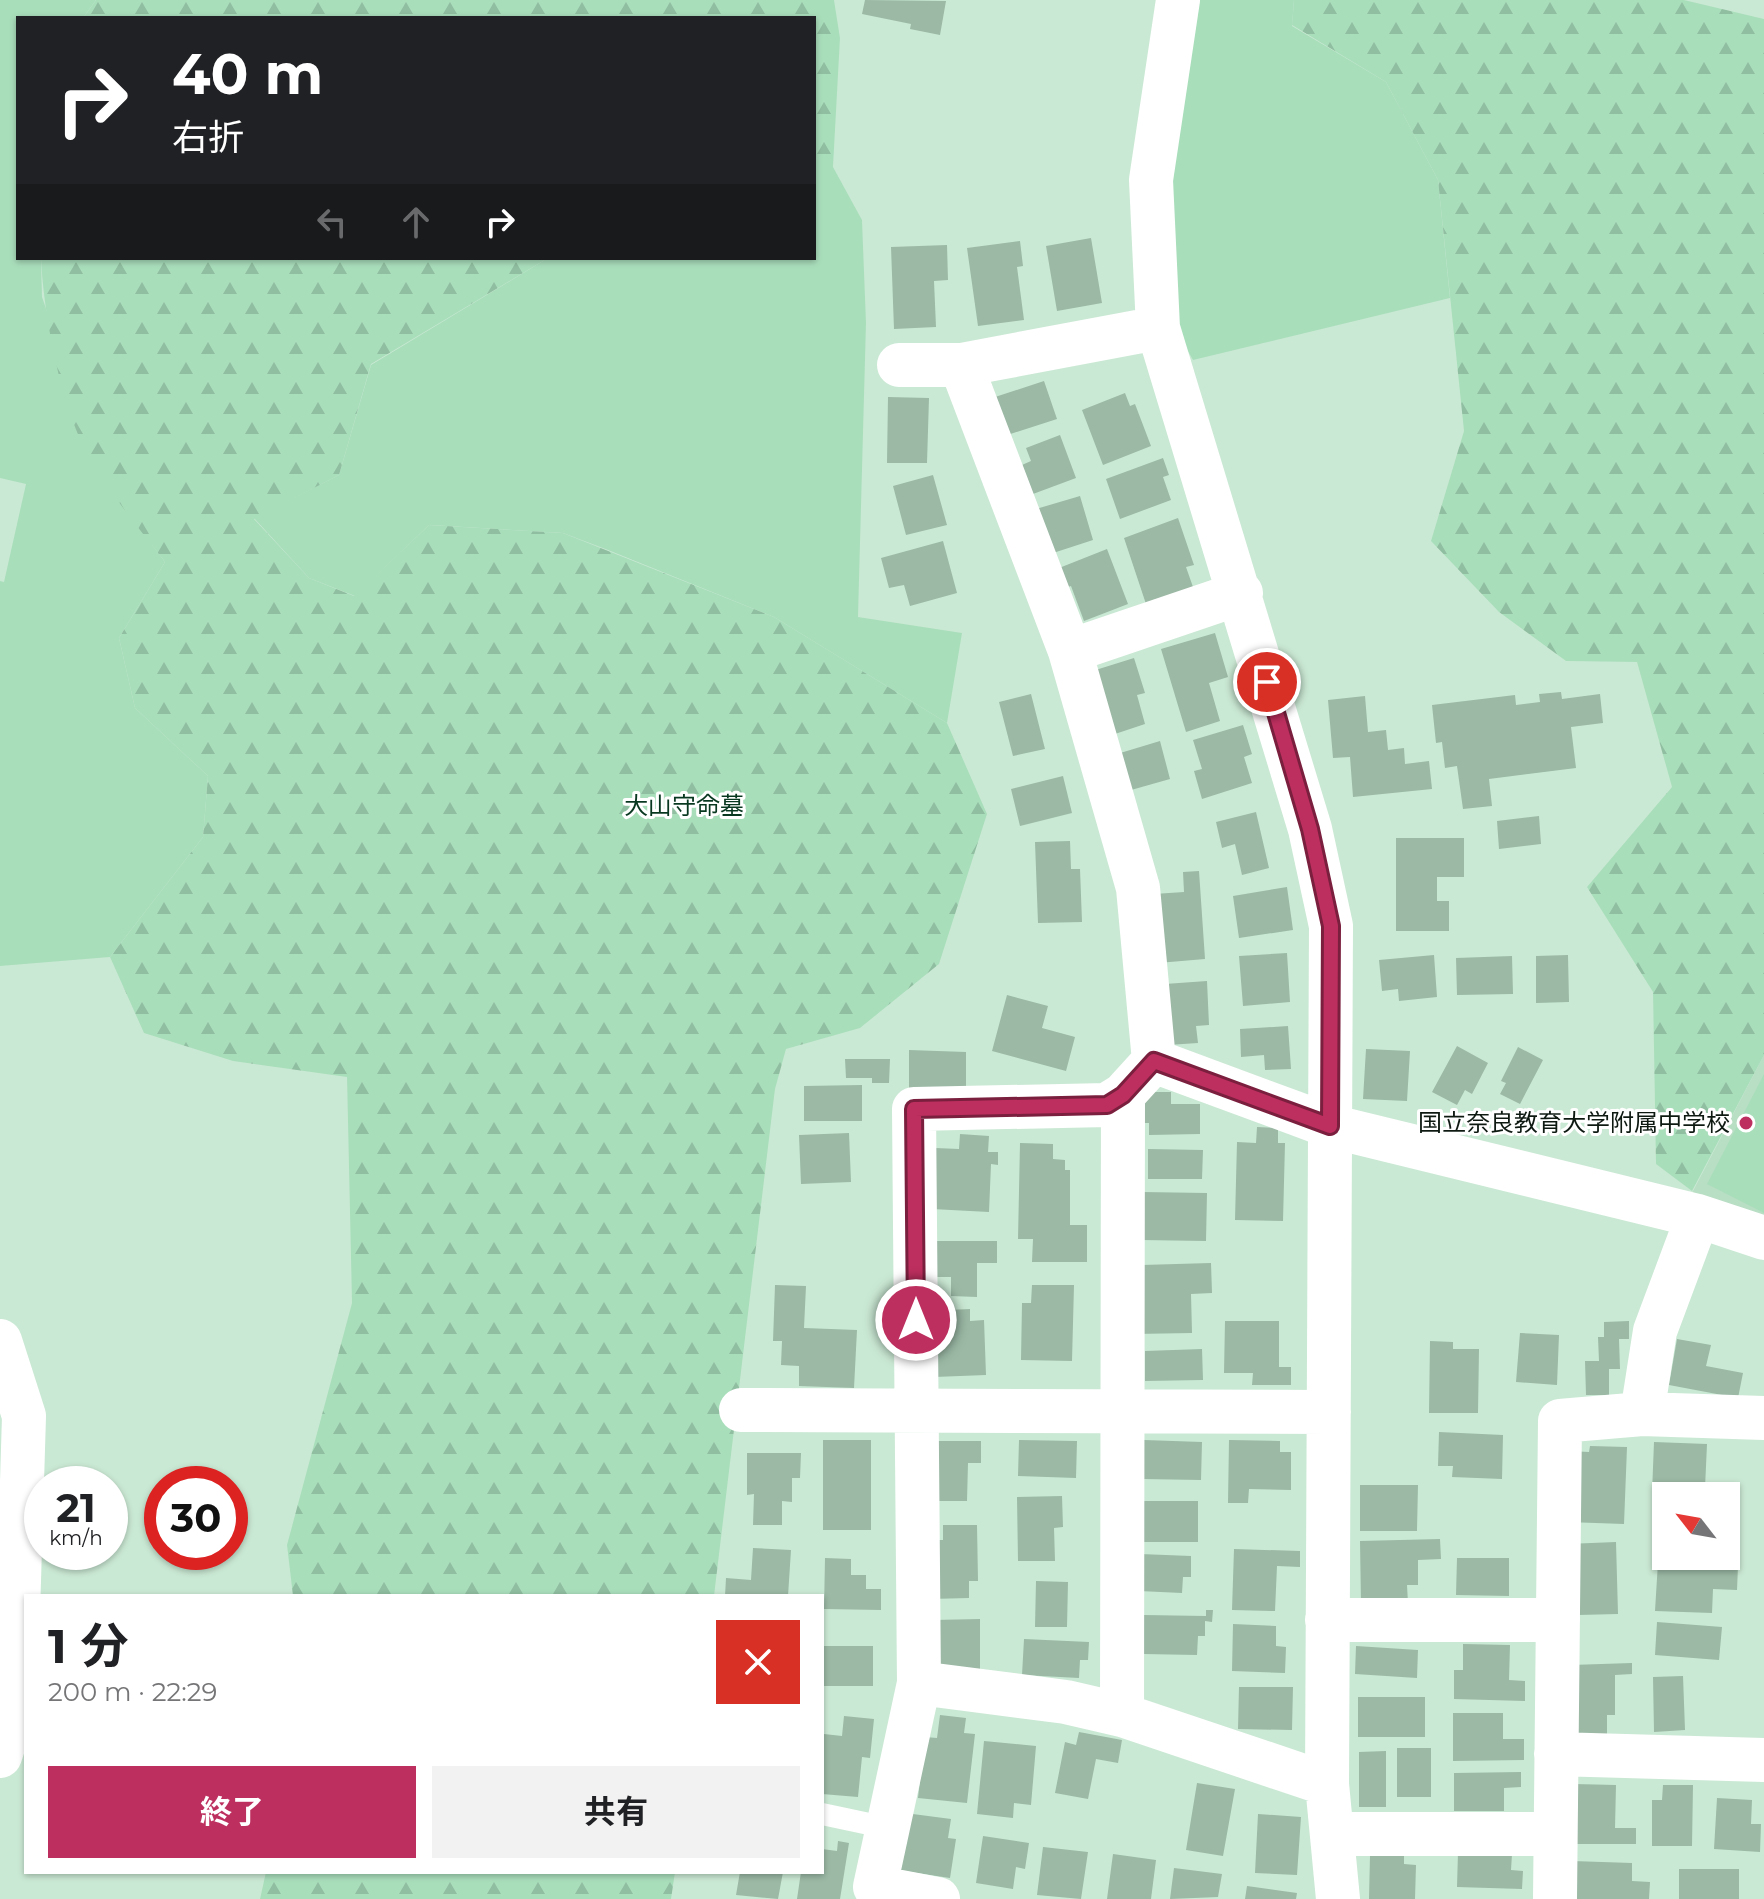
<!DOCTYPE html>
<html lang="ja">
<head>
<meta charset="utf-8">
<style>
	:root { --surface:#fff; --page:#f2f2f2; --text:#202124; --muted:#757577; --accent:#bd2f5f }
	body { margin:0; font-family:Montserrat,"Noto Sans JP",sans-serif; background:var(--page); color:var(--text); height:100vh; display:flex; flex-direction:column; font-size:30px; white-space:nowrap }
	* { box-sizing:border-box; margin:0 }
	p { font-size:26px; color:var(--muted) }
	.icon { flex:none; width:44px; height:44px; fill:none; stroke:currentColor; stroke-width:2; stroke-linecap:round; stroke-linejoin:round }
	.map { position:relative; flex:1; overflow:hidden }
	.sheet { position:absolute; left:24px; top:1594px; width:800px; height:280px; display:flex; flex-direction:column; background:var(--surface); border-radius:0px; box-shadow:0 2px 6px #0004 }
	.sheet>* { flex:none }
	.banner { position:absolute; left:16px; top:16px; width:800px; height:244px; border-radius:0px; box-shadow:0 2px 6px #0004; background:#202124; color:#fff; overflow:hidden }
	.needle { width:52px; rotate:301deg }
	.tools { position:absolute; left:1652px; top:1482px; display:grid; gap:16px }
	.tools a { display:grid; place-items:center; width:88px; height:88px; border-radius:0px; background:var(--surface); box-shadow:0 2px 6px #0004; font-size:40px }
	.speed { position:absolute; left:24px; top:1466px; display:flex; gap:16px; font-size:40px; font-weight:700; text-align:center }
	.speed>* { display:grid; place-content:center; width:104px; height:104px; border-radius:50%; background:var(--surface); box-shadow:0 2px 6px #0004; line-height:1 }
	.speed small { font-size:20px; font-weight:400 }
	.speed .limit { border:12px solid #d22; background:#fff; color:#111 }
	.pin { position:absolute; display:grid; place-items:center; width:68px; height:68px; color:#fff; margin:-34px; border:4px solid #fff; border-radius:50%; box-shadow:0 2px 8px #0007 }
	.me { position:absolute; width:88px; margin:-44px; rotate:0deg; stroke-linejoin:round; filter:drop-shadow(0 0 6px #0008) }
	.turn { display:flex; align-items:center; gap:28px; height:168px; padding:0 24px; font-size:36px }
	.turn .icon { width:104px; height:104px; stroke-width:2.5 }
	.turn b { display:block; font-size:56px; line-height:68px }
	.lanes { display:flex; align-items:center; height:76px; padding:0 24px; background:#0003; justify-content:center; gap:40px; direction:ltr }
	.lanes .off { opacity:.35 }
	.round { display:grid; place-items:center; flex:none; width:84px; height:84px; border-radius:0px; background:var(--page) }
	.head { display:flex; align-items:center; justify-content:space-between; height:136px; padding:0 24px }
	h1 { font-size:48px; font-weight:700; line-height:60px }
	.primary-button { display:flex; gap:16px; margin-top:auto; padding:16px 24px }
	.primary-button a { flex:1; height:92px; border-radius:0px; background:var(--accent); color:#fff; font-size:32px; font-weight:700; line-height:92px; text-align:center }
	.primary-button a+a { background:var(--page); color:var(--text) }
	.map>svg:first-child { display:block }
</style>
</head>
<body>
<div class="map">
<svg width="1764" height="1899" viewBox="0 0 1764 1899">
	<defs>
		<pattern id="forest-firs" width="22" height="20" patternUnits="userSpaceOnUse" patternTransform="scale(2)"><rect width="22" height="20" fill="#a9debb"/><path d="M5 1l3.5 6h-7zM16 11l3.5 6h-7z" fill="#90bea0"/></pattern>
	</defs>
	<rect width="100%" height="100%" fill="#cae9d4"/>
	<path fill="#b8dec4" d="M1764,1055v175l-74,-33z"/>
	<path fill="#a9debb" d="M0,0h96l-13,18h-65v240h23l1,39 66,189 57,76 -46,76 16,70 73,68 -5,61 -93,120 -110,9v-385l4,1 22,-98 -26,-6z
		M1189,0h105l-2,26 94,56 52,98 12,118 -257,62 -19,-33 -15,-102z
		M814,167h19l29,53 4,103 -8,294 104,16 -15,90 -173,-106 -166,-67 -45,-17 -134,-8 -74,71 -46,-18 -55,-60 85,-43 32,-110 177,-107h266z
		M1764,1074v139l-57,-29z"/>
	<path fill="url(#forest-firs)" d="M96,0h738l6,38 -7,129h-19v-149h-731z
		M1294,0h390l80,19v1036l-72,136 -36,-27 -3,-172 -66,-105 85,-100 -35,-125 -71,-1 -67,-49 -68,-71 33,-110 -26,-251 -52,-98 -94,-57z
		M41,258h507l-177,106 -32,111 -85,44 55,59 45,18 75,-71 134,8 211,84 173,106 40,91 -48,150 -79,64 -74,21 -11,40 -61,507h-421l-6,-51 65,-242 -5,-226 -114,-16 -89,-28 -34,-76 93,-120 5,-61 -73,-68 -16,-70 46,-76c-33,-43 -73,-89 -92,-140 -17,-46 -30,-116 -32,-164z
		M266,1872h409l-4,27h-411z"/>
	<path fill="#9bb9a5" d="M865,0l81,1 -6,34 -30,-6 1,-5 -49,-10z
		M1091,238l11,65 -45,8 -11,-65z
		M1020,241l3,25 -6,1 7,53 -46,6 -11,-78z
		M947,245l1,35 -14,1 2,46 -42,2 -3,-82z
		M1044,381l13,38 -53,17 -12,-38z
		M1125,393l5,13 5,-2 16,42 -48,19 -21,-55z
		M888,397l41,1 -2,65h-40z
		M1060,435l16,43 -43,16 -11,-29 9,-4 -5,-13z
		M1163,458l6,17 -6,2 8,23 -51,19 -14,-40z
		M933,475l14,50 -41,10 -13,-49z
		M1080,496l13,44 -43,14 -14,-45z
		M1178,518l16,47 -8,2 7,20 -47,17 -22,-66z
		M943,541l14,52 -47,13 -6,-21 -15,3 -8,-30z
		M1107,549l21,55 -44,17 -13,-35 -15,5 -7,-19z
		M1215,633l13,44 -19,6 11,38 -34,11 -25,-83z
		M1134,658l11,35 -8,2 8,29 -39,13 -20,-64z
		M1561,692l1,7 38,-5 3,29 -32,4 5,41 -87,11 3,27 -29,3 -6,-43 -12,2 -3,-26 -6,1 -4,-38 83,-10 1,10 24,-3 -1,-8z
		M1031,694l14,55 -32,7 -14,-54z
		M1365,696l3,36 18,-2 2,20 16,-2 1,16 24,-3 3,28 -79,8 -3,-40 -17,1 -5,-58z
		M1243,725l9,29 -8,3 8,26 -50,16 -8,-28 8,-2 -9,-29z
		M1160,741l10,38 -53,15 -10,-37z
		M1063,776l9,37 -52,13 -9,-37z
		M1256,812l13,56 -27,7 -7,-31 -13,4 -6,-26z
		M1539,816l2,28 -42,5 -2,-28z
		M1396,838h68v39h-27v24h12v30h-53z
		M1070,841l1,28h9l2,53 -44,1 -3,-81z
		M1199,871l6,88 -47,4 -4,-69 30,-2 -1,-20z
		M1287,887l6,43 -54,8 -6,-42z
		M1287,953l3,49 -47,4 -4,-50z
		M1434,955l3,42 -38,4 -1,-12 -16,2 -3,-31z
		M1568,955l1,47 -33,1v-47z
		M1512,956l1,38 -56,1 -1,-37z
		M1207,981l2,44 -13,1 2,17 -30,2 -3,-61z
		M1007,995l41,11 -6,22 33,9 -9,34 -74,-20z
		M1288,1026l3,43 -26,1 -1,-15 -23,2 -1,-28z
		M1457,1046l31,17 -16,31 -7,-4 -8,15 -25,-13z
		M1518,1047l25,13 -23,44 -20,-10 6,-11 -5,-2z
		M1366,1049l44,2 -3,50 -44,-2z
		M909,1050l57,2v37l-57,-1z
		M845,1059h45l-1,24h-17v-5h-26z
		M862,1085v36h-58v-35z
		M1144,1092h27v12h29v30l-51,1v-12h-11z
		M1257,1127l21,1v15h7l-2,78 -48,-1 2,-78 19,1z
		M849,1133l2,49 -50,2 -2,-49z
		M960,1134l29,2 -1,16h10v13l-7,-1 -2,48 -57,-3 3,-61 24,1z
		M1020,1143l33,1v15l12,1v10h5v55h17v37h-55l1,-23h-15z
		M1148,1149l55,1 -1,29h-54z
		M1142,1192l65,1 -1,48 -65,-1z
		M933,1241h64v22h-20v34l-26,-1v-19h-19z
		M1211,1263l1,30 -21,1 1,39 -58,1 8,-69z
		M775,1285l31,1 -2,42 53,2 -3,58 -55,-2v-20l-18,-1 1,-24h-9z
		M1032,1285h42l-2,76 -51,-1 1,-57h9z
		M970,1309v12l14,-1 2,55 -52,2 -8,-66z
		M1225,1321h54v46h12v18h-39l1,-12h-29z
		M1629,1321v18h-10l1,30h-11v26h-23l-1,-34h14l-1,-24h6v-15z
		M1520,1333l39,2 -2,50 -41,-3z
		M1677,1339l34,6 -5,21 37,7 -5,25 -69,-13z
		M1430,1341l23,1v7h26l-1,64h-49z
		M1202,1349l1,31 -58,1v-30z
		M1439,1432l64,3 -1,44 -50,-2 1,-11h-15z
		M823,1440h48v90h-48z
		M1019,1440l58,1 -1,37 -58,-2z
		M1144,1440l58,2 -1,38 -59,-1z
		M1229,1440l51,1v11h11v38l-42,-1 -1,14h-20z
		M925,1441h56v22h-13l-1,38h-43z
		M1654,1442l53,2 -2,44 13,1v7l-66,-3z
		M1590,1446l37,1 -3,77 -57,-2 3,-71 19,1z
		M747,1453h54l-1,25h-8v24l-10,-1v24h-29l1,-31 -7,1z
		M1360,1485h58l-1,46h-57z
		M1062,1496l1,31 -9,1 1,33h-37l-1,-64z
		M1142,1501h56v41h-56z
		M1661,1515h5v33h-7z
		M943,1525h34l1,56h-9v17l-39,1v-59h13z
		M1440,1539l1,20 -23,1v25h-11l1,18 -47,1 -1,-63z
		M1616,1542l2,72 -40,1 -11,-71z
		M753,1548l38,2 -3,46h-63l1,-18 25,2z
		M1234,1549l66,2v16l-23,-1 -2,45 -43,-1z
		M1140,1554l51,2v21h-8l-1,16 -43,-2z
		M825,1558l26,1v16h15v14h15v21l-57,-1z
		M1457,1558h52v38l-53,-1z
		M1658,1562l80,4 -1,24 -24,-1 -1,24 -57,-2z
		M1036,1581l32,1 -1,45h-32z
		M1206,1610h7l-1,12 -7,-1v15h-7l-1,19 -54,-1v-39l63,1z
		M980,1619v50l-47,1v-50z
		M1657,1622l65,5 -3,33 -64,-5z
		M1233,1624l43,2v20l10,1 -1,26 -53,-2z
		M1024,1639l65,3 -1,18h-8l-1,18 -57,-3z
		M1463,1644l47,1 -1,35 16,1v20l-71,-2v-29h9z
		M823,1646h50v40h-50z
		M1356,1646l62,4 -1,28 -62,-4z
		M1632,1663v11l-17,1v40h-8v24l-35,1 -1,-75z
		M1683,1676l2,54 -31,2 -1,-55z
		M1239,1687h54l-1,43 -54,-1z
		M1358,1697h67v40h-67z
		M1453,1713h50v26h21v21l-71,1z
		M940,1715l26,3 -2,15 11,1 -8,69 -49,-5 7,-61 12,1z
		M844,1716l30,3 -4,39 -8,-1 -4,40 -36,-3 2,-60 18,2z
		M1079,1732l43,8 -4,23 -22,-4 -8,40 -33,-6 10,-51 11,3z
		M984,1741l52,5 -5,59 -17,-2 -1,15 -36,-4z
		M1397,1748h34v49h-34z
		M1386,1751v56h-27v-55z
		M1521,1772v15l-17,1v23h-50v-38z
		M1197,1783l38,6 -12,67 -37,-6z
		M1574,1784l42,1 -1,43h21v16h-63z
		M1663,1785h30l-1,61h-40v-46h10z
		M1717,1798l35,2 -1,24h10l-1,28 -46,-3z
		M905,1813l46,6 -3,19 8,1 -6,39 -53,-8z
		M1258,1814l43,3 -4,58 -42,-2z
		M983,1836l46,7 -4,26 -9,-2 -3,22 -37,-6z
		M838,1841l11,2 -9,56h-43l4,-27h21v-23l15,2z
		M1043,1847l45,5 -7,47 -44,-4z
		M1458,1852l54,2 -1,16 12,1 -1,18 -65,-2z
		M1113,1854l43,6 -5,39h-44z
		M1370,1856h34v8l12,1 -1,34h-46z
		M1572,1861l60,2v18l18,1 -1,17h-79z
		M1174,1868l48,6 -4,23 -48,2z
		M1679,1869h60v30h-60z
		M740,1872h43l-5,27 -42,-4z
		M1247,1886l50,7 -1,6h-51z"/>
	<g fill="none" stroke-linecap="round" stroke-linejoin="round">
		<path stroke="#fff" stroke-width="22" d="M822,1814l66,14"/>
		<path stroke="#fff" stroke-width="44" d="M1178,0l-27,180 7,148 152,501 21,97 -4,858 11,115
			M899,365h62l197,-37
			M961,365l109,286 68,237 16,173
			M1070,651l171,-58
			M0,1341l24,75 -9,296 -15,44
			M741,1410l588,2
			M1642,1414l13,-83 43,-115
			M1327,1620h231
			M919,1683l147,19 56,13 205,69
			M1122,1715l1,-620
			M1556,1754l208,6
			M1334,1834h221
			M938,1899l-63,-12 44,-204 -5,-574 193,-4 16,-10 31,-34 176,65 368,90 66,22
			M1555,1899l5,-478 82,-7 122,4"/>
	</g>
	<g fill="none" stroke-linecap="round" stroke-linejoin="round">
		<g stroke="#7b1f3e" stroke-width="20">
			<path id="route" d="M916,1320l-2,-211 193,-4 16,-10 31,-34 176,65 1,-200 -21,-97 -43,-147"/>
		</g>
		<use href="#route" stroke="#bd2f5f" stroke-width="14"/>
	</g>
	<circle fill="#bd2f5f" stroke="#fff" stroke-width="3" cx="1746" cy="1123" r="8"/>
	<g text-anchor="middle" stroke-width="6" stroke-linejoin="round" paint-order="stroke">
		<g font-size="24" fill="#093820" stroke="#fff">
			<text x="684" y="814">大山守命墓</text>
		</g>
		<g font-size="24" fill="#0e1912" stroke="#fff" text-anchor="end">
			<text x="1730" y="1131">国立奈良教育大学附属中学校</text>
		</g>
	</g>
</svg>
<div class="tools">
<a><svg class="needle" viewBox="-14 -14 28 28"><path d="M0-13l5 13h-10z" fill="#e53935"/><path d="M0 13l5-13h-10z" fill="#757577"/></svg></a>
</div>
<div class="speed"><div>21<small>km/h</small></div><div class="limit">30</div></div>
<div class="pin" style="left:1267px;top:682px;background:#d93025"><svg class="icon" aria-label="arrive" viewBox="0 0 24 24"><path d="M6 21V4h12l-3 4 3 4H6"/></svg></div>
<svg class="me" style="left:916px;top:1320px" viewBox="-20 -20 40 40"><circle r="17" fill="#bd2f5f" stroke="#fff" stroke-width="3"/><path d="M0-11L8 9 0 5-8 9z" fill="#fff"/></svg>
<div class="banner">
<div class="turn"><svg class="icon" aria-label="right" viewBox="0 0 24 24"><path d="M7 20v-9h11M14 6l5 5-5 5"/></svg><div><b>40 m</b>右折</div></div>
<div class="lanes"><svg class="icon off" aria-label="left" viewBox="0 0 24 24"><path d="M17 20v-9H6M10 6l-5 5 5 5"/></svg><svg class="icon off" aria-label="ahead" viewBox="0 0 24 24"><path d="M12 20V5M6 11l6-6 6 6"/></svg><svg class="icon" aria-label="right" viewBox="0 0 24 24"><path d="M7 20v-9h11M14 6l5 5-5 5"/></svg></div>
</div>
<section class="sheet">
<div class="head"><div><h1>1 分</h1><p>200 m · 22:29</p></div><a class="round" style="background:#d93025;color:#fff"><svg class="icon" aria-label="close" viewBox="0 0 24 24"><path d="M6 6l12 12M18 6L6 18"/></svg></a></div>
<div class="primary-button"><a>終了</a><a>共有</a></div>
</section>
</div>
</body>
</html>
